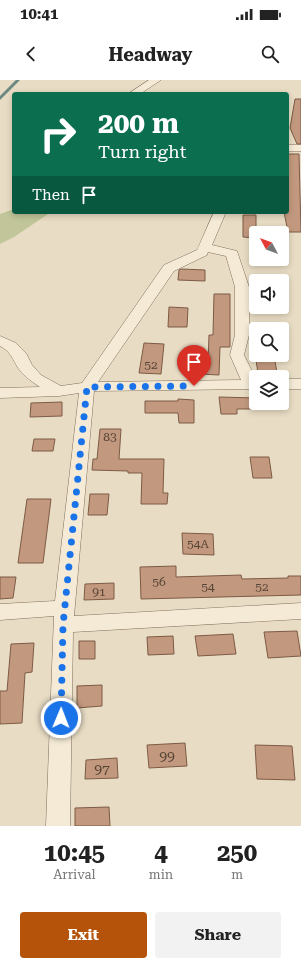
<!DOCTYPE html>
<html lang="en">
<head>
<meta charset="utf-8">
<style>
	:root { --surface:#fff; --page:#f2f2f2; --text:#222; --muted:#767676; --accent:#b45309 }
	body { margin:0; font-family:"Roboto Serif",serif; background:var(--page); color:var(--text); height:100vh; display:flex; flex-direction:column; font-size:15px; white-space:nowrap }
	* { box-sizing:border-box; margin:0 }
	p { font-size:13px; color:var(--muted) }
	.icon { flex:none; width:22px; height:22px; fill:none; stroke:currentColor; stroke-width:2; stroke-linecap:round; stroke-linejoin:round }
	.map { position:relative; height:746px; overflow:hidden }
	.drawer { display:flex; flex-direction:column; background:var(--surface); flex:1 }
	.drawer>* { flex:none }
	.hud { position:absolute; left:12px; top:12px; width:277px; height:122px; border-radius:4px; box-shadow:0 2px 6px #0003; background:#0b6e4f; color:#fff; overflow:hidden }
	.needle { width:26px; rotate:311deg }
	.fabs { position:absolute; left:249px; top:146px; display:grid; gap:8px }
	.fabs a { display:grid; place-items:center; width:40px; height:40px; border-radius:4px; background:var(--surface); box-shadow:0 2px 6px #0003; font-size:20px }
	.pin { position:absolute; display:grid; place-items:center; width:34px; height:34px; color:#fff; margin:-41px -17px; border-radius:50% 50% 50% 0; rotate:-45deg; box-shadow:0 0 4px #0007 }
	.pin .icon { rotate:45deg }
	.me { position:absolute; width:44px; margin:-22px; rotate:1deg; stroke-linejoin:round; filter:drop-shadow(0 0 3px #0008) }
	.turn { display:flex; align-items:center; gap:14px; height:84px; padding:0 20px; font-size:18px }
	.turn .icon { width:52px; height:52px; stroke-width:2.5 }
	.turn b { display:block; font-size:28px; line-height:34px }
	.then { display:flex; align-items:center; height:38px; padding:0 20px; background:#0003; gap:8px; font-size:15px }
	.eta { display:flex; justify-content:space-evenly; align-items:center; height:68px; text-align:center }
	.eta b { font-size:24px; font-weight:700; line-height:28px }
	.cta { display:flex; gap:8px; margin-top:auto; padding:8px 20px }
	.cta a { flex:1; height:46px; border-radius:4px; background:var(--accent); color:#fff; font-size:16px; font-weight:700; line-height:46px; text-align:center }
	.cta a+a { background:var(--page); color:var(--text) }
	.status { display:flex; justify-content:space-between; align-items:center; height:28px; padding:0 20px; background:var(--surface); direction:ltr }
	.status svg { height:11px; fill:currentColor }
	header { display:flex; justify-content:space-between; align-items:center; height:52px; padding:0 20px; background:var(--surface); font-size:18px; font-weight:700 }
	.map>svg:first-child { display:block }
</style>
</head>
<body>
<div class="status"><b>10:41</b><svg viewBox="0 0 49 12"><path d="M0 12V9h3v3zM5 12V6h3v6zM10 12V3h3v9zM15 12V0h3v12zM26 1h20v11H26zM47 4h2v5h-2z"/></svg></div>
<header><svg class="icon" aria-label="back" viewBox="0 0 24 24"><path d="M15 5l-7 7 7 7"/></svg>Headway<svg class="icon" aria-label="search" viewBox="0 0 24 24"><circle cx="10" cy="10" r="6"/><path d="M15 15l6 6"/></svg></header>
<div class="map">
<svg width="301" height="746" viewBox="0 0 301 746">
	<rect width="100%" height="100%" fill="#e8dcc4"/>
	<path fill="#c1c599" d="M14,129v3h37l-37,25 -14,7v-30z"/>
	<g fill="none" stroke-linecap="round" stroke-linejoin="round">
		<path stroke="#6d8981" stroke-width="3" d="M0,18l18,-18"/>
	</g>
	<path fill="#c2997e" stroke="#7d5a45" d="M295,19h6v45h-4l-7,-16z
		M287,74h12l2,78h-13l-4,-20h3z
		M243,135h13v23l-13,-1z
		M181,189l24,1v11l-27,-1 1,-10z
		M214,214h16v53h-10l-1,28 -20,-1v-10h9l1,-29h4z
		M169,227l19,1 -1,19h-19z
		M144,263l20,1 -3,30 -22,-1z
		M256,280l19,1 2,12h-19z
		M219,317l37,1v11h-19v5h-16z
		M178,319l16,1v23h-15l-1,-10h-33v-12h33z
		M62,322v14l-32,1 1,-14z
		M100,349h21l-2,30h45l-1,34h5l-1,11h-26l1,-31h-14v-2l-36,-1 1,-11h4z
		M34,359h21l-2,12h-21z
		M250,377h19l3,21h-19z
		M90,414h19l-2,21h-19z
		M27,419h24l-8,64h-25z
		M182,453l31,1 1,21 -31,-1z
		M176,486v11l65,-2 1,4 46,-1v-2h13v19l-160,4 -1,-32z
		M0,497h16l-3,21 -13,1z
		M114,503v16l-30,1 1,-16z
		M297,551l4,25 -33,2 -4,-26z
		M233,554l3,20 -38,2 -3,-20z
		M173,556l1,18 -26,1 -1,-18z
		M79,561h16v18h-16z
		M34,563l-2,29 -7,1 -3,50 -22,1v-33h7l4,-47z
		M102,605v21l-25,2v-22z
		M185,663l2,23 -38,2 -2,-23z
		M255,665l37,1 3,34 -38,-1z
		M117,678l1,20 -33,1 1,-19z
		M109,727l1,19h-35v-18z"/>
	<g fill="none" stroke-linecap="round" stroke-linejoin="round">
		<g stroke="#816f5d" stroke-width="1">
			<path id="street" d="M149,0h12l-21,14h-12z
				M287,65h14v6h-14z
				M214,132h12l-14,33 25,6 12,36v48l-5,20 12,24v10l-162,2 -20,225 227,-13v16l-228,13 -3,194h-24l8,-210 -54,4v-16l55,-3 24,-208 -20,3 -59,2v-10l40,-1c-8,-5 -16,-11 -22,-19 -6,-10 -7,-16 -18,-22v-10l16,7 10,10 6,12 9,10 20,11 21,-3 82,-118 33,-15zM208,172l18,4 9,31v48l-5,20 11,25 -143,2 76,-111 33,-16z
				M282,299h19v10h-19z"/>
		</g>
		<use href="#street" fill="#f4ead6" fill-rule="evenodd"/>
	</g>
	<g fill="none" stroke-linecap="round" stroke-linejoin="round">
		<path stroke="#1a73e8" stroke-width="7" stroke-dasharray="0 12.6" d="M61,638l2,-93 24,-238 107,-1"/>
	</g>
	<g text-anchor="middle" stroke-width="3" stroke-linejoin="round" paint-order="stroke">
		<g font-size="12" fill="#564437">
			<text x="151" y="289">52</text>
			<text x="110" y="361">83</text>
			<text x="198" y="468">54А</text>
			<text x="159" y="506">56</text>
			<text x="208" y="511">54</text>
			<text x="262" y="511">52</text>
			<text x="99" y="516">91</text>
		</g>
		<g font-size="14" fill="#564437">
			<text x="167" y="681">99</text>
			<text x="102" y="694">97</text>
		</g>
	</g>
</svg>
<div class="fabs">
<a><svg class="needle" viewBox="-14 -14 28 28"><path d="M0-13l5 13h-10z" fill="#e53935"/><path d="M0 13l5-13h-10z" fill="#767676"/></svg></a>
<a><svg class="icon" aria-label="sound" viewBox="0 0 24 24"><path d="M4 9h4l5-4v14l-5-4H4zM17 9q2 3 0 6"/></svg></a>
<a><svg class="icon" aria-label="search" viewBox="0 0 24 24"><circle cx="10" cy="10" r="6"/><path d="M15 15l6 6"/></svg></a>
<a><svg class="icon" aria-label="layers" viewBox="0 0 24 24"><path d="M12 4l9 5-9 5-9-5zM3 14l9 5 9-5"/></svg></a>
</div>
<div class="pin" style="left:194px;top:306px;background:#d93025"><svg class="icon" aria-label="arrive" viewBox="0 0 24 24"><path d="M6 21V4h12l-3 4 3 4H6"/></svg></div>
<svg class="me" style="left:61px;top:638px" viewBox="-20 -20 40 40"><circle r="17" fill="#1a73e8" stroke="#fff" stroke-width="3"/><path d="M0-11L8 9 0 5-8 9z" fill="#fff"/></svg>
<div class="hud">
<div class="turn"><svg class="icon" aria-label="right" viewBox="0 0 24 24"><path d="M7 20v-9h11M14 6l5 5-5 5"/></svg><div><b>200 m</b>Turn right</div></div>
<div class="then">Then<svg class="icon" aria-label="arrive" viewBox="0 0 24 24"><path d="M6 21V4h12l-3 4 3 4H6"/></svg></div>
</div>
</div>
<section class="drawer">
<div class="eta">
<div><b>10:45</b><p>Arrival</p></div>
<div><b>4</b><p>min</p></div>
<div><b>250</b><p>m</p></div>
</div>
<div class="cta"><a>Exit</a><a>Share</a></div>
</section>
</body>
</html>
